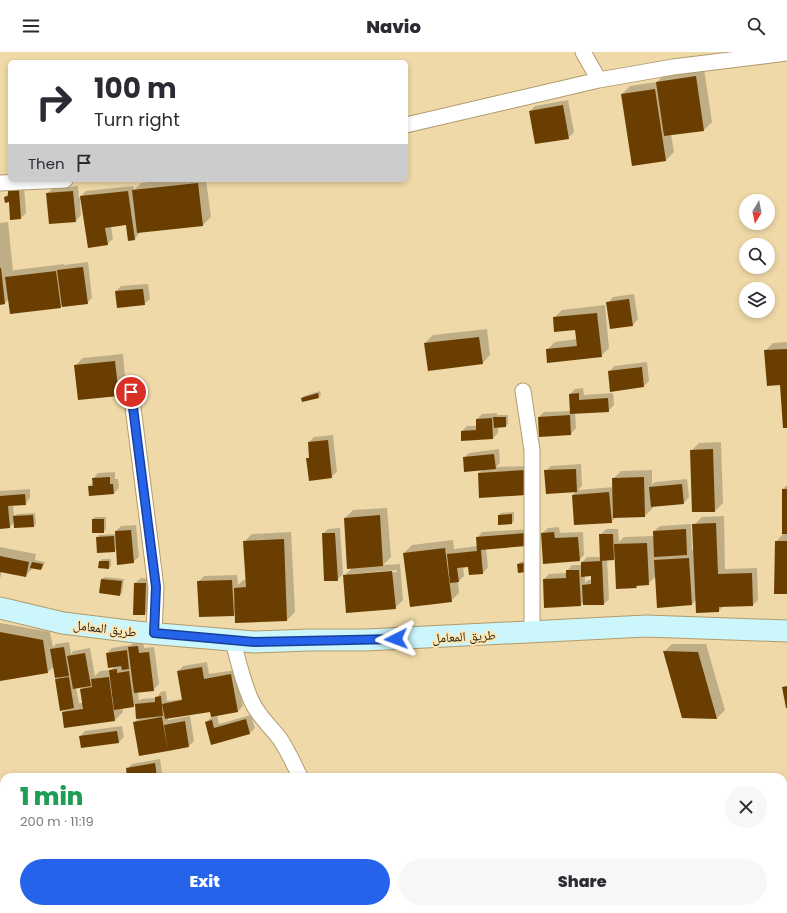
<!DOCTYPE html>
<html lang="en">
<head>
<meta charset="utf-8">
<style>
	:root { --surface:#fff; --page:#f7f7f7; --text:#2b2b33; --muted:#7c7c81; --accent:#2563eb }
	body { margin:0; font-family:Poppins,"Noto Naskh Arabic",sans-serif; background:var(--page); color:var(--text); height:100vh; display:flex; flex-direction:column; font-size:15px; white-space:nowrap }
	* { box-sizing:border-box; margin:0 }
	p { font-size:13px; color:var(--muted) }
	.icon { flex:none; width:22px; height:22px; fill:none; stroke:currentColor; stroke-width:2; stroke-linecap:round; stroke-linejoin:round }
	.map { position:relative; flex:1; overflow:hidden }
	.details { position:absolute; left:0px; top:721px; width:787px; height:140px; display:flex; flex-direction:column; background:var(--surface); border-radius:12px 12px 0 0; box-shadow:0 2px 6px #0003 }
	.details>* { flex:none }
	.banner { position:absolute; left:8px; top:8px; width:400px; height:122px; border-radius:6px; box-shadow:0 2px 6px #0003; background:#fff; color:var(--text); overflow:hidden }
	.needle { width:26px; rotate:190deg }
	.fabs { position:absolute; left:739px; top:142px; display:grid; gap:8px }
	.fabs a { display:grid; place-items:center; width:36px; height:36px; border-radius:50%; background:var(--surface); box-shadow:0 2px 6px #0003; font-size:20px }
	.pin { position:absolute; display:grid; place-items:center; width:34px; height:34px; color:#fff; margin:-17px; border:2px solid #fff; border-radius:50%; box-shadow:0 1px 4px #0007 }
	.me { position:absolute; width:44px; margin:-22px; rotate:267deg; stroke-linejoin:round; filter:drop-shadow(0 0 3px #0008) }
	.turn { display:flex; align-items:center; gap:14px; height:84px; padding:0 20px; font-size:18px }
	.turn .icon { width:52px; height:52px; stroke-width:2.5 }
	.turn b { display:block; font-size:28px; line-height:34px }
	.then { display:flex; align-items:center; height:38px; padding:0 20px; background:#0003; gap:8px; font-size:15px }
	.round { display:grid; place-items:center; flex:none; width:42px; height:42px; border-radius:21px; background:var(--page) }
	.overview { display:flex; align-items:center; justify-content:space-between; height:68px; padding:0 20px }
	h1 { font-size:24px; font-weight:800; line-height:30px; color:#1e9e55 }
	.action { display:flex; gap:8px; margin-top:auto; padding:8px 20px }
	.action a { flex:1; height:46px; border-radius:24px; background:var(--accent); color:#fff; font-size:16px; font-weight:800; line-height:46px; text-align:center }
	.action a+a { background:var(--page); color:var(--text) }
	header { display:flex; justify-content:space-between; align-items:center; height:52px; padding:0 20px; background:var(--surface); font-size:18px; font-weight:800 }
	.map>svg:first-child { display:block }
</style>
</head>
<body>
<header><svg class="icon" aria-label="menu" viewBox="0 0 24 24"><path d="M4 6h16M4 12h16M4 18h16"/></svg>Navio<svg class="icon" aria-label="search" viewBox="0 0 24 24"><circle cx="10" cy="10" r="6"/><path d="M15 15l6 6"/></svg></header>
<div class="map">
<svg width="787" height="861" viewBox="0 0 787 861">
	<rect width="100%" height="100%" fill="#efd9a8"/>
	<path fill="#0003" fill-rule="evenodd" d="M704,17l8,53 -8,8 -33,4 3,18 -8,8 -44,-66 8,-8 27,-4 8,-8z
		M568,48l6,32 -6,6 -38,-27 5,-5z
		M165,128h41l5,37 -8,8 -63,7 -5,7 -8,-15 -16,2 2,13 -6,5 -26,-44h-1l1,15 -5,6 -29,-27 5,-5 26,-3 1,12 7,-7 47,-5 1,4 7,-7z
		M24,133l2,28 -5,5 -11,-17 -5,-4 9,-11z
		M8,170l5,49 2,-1 49,-6v1l24,-3 4,36 -5,5 -24,2 -2,2 -52,-8 -4,4 -5,1v-81z
		M148,232l2,15 -6,5 -28,-13 5,-5z
		M634,242l4,25 -5,6 -25,-22 5,-6z
		M605,253l4,43 -8,8 -54,-6 8,-8 22,-3 -1,-10 -22,-11 8,-8z
		M487,277l3,26 -8,9 -57,-21 8,-8z
		M787,290v85l-6,-43 -16,-33 8,-8z
		M123,302l3,33 -8,8 -43,-29 8,-8z
		M647,310l2,19 -5,5 -35,-14 5,-6z
		M583,336l1,7 29,-2 1,12 -6,6 -33,1 1,16 -5,6 -31,1 -1,-18 5,-5 27,-1 -1,-17 5,-5z
		M320,339l1,4 -3,2 -16,1 2,-2z
		M497,361v2h11v9l-2,2 -8,1v6l-5,5 -31,-7 5,-5h10v-7l5,-5z
		M333,383l4,37 -6,5 -24,-18 3,-3 -1,-14 5,-5z
		M721,390l2,61 -8,8 -24,-60 8,-8z
		M499,397l1,14 -4,4 34,-1 1,23 -52,-16 4,-4 -19,-11 5,-5z
		M581,412l1,22 -4,4 36,-3 -1,-8 8,-8 31,-1v15l3,-3 32,-3 2,18 -5,6 -31,2v3l-8,8 -29,1 -5,5 -38,-27 3,-4 -31,-20 6,-5z
		M115,420v7h3l1,9 -5,5 -25,-7 5,-4 -1,-3 5,-6z
		M787,433v108l-11,-51 7,-8v-45z
		M30,437v9l-5,6 -12,1 1,11 2,-2 19,-1 1,11 -2,2 -20,-4 -4,5 -10,1v-37z
		M387,456l4,49 -8,8 17,-1 3,36 -8,8 -51,-32 8,-8 -7,-50 8,-8zM397,518v2l-46,4v-2z
		M514,460v9l-2,2 -13,-8 2,-2z
		M724,464l1,53 32,-1 1,32 -5,5 -30,1 -4,5 -23,-11 -4,4 -36,-28 -8,8h-9l-3,3 -20,-30 -2,2h-7l2,40 -5,5 -20,-2 -4,3 -36,-26 5,-5 18,-1v-2l5,-6h10v-3l5,-5h14l-1,-22 6,-6h12l1,13 5,-5 31,-1 -1,-5 6,-5 31,-2 1,26h2v-25l8,-8zM592,523v5h-4l-3,3v-7z
		M95,465h11v12l-3,3 -10,-13z
		M136,473l3,32 -6,5 -16,-13 -2,2 -17,1 -1,-14 2,-3 17,-1v-3l5,-5z
		M559,475l1,6 23,-1 1,23 -5,5 -37,-27 6,-5z
		M340,476l3,46 -6,6 -14,-46 5,-5z
		M530,477l1,11 -45,8 2,19 -5,6 -13,1 -1,-8h-6l1,10 -6,6 1,11 -8,8 -47,-48 8,-8 41,-5 1,9 24,-3 -1,-8 5,-6z
		M291,480l4,80 -8,8 -51,2v-9l-3,2 -35,-33 6,-6 33,-1 1,10 5,-5h3l-2,-38 8,-8z
		M0,495l36,7 -1,6 10,2 -2,5 -2,2 -8,-1 -8,8 -23,-5 -2,8z
		M102,507h9v7l-2,2h-10l1,-7z
		M527,509l-8,11 -1,-8 2,-2z
		M105,525l19,2 -2,14 -2,2 -19,-2 1,-14z
		M141,526l10,1 -1,30 -5,5 -10,-31z
		M0,571l50,9 3,15 3,-3 13,-2 2,12 2,-3 17,-3 5,28 5,-5 11,-1 4,-4 -8,-13 5,-5 19,-3 3,-3 9,-1 1,7 10,-1 5,37 -6,6 -15,2 1,9 2,-2 15,-1 5,-6 5,-1 1,10 16,-2 -5,-28 5,-5 24,-4 2,12 27,-4 7,36 -5,5 -21,4 2,9 32,-9 4,13 -5,5 -38,10 -6,-21 6,-5 -1,-6 -43,7v2l22,-4 4,25 -5,5 -49,9 -5,-33 5,-5 -4,-13 -2,2 -12,2 1,4 -8,8 -52,-8 4,-3 -11,-29 3,-4 -5,-10 -6,6 -48,8zM84,634l-3,3 2,14h-4l-3,-15z
		M672,592h34l19,66 -8,8 -34,-1 -19,-65z
		M122,674l2,11 -5,5 -39,-6 5,-5z
		M160,707l2,14 -4,4h-30l-1,-8 5,-5z"/>
	<path fill="#6a3e00" d="M696,24l8,55 -40,5 -8,-54z
		M655,37l11,72 -34,5 -11,-72z
		M563,53l6,34 -34,5 -6,-33z
		M198,131l5,43 -66,7 -5,-43z
		M19,138l2,29 -11,1 -1,-18 -4,1 -1,-6 4,-1v-5z
		M73,139l3,31 -27,2 -3,-31z
		M128,139l7,49 -7,1 -2,-16 -21,3 3,17 -20,3 -8,-52z
		M83,215l5,37 -26,3 -5,-37z
		M0,216h1l4,36 -5,1z
		M56,219l5,37 -51,6 -5,-37z
		M143,237l2,16 -28,3 -2,-17z
		M629,247l4,27 -23,3 -4,-27z
		M597,261l5,44 -55,6 -1,-14 31,-3 -2,-16 -21,2 -1,-15z
		M479,285l4,27 -55,7 -4,-28z
		M787,297v79h-4l-3,-43 -13,1 -3,-36z
		M115,309l4,35 -41,4 -4,-35z
		M642,315l2,20 -34,5 -2,-21z
		M318,341l1,5 -17,4 -1,-4z
		M579,341v7l29,-2 1,14 -39,2 -1,-20z
		M570,363l1,20 -32,2 -1,-20z
		M493,365h13v10l-12,1z
		M492,366l1,21 -32,2v-10l15,-1v-11z
		M328,388l4,38 -23,3 -3,-23h3l-1,-16z
		M713,397l2,63h-23l-2,-62z
		M494,402l2,15 -32,3 -1,-15z
		M576,417l1,23 -31,2 -2,-24z
		M525,418l1,25 -47,3 -1,-25z
		M110,425v7h3l1,10 -25,2 -1,-10h5l-1,-8z
		M644,425l1,40 -32,1 -1,-40z
		M682,432l2,20 -33,3 -2,-20z
		M782,437h5v45h-5z
		M609,440l3,31 -38,2 -2,-30z
		M25,442l1,11 -18,1 2,22 -10,1v-33z
		M512,462v10l-14,1v-10z
		M33,463l1,12 -20,1 -1,-12z
		M380,463l3,51 -36,3 -3,-51z
		M92,467h12v14h-12z
		M716,471l2,51 34,-1 1,33 -34,1v5l-23,1 -4,-89z
		M686,477l1,26 -33,2 -1,-26z
		M131,478l3,33 -17,2 -2,-34z
		M554,480l1,6 23,-1 2,24 -37,3 -2,-31z
		M322,481h13l3,48h-14z
		M525,481l1,13 -45,4 2,24 -14,1 -1,-8 -11,1 2,14 -9,1 -3,-29 30,-3 -1,-14z
		M599,482h14l1,26 -14,1z
		M114,484l1,16 -18,1 -1,-16z
		M284,487l3,82 -52,2 -1,-35 12,-1 -3,-46z
		M775,489h12v53h-13z
		M647,491l2,42 -13,1 1,2 -21,1 -2,-45z
		M445,496l7,54 -42,5 -7,-54z
		M0,504l29,6 -3,15 -26,-5z
		M689,506l3,47 -35,3 -3,-48z
		M99,509h10v8l-11,-1z
		M602,509l2,44h-21l-1,-20 9,-1v-8l-10,1v-15z
		M32,510l11,2 -2,6 -11,-2z
		M525,511l1,9 -8,1 -1,-9z
		M566,518h13l2,36 -37,2 -1,-29 23,-1z
		M392,519l4,38 -50,4 -3,-38z
		M101,527l21,2 -2,15 -21,-3z
		M232,528l2,36 -35,1 -2,-36z
		M134,531h12l-1,32h-12z
		M0,580l43,8 5,33 -48,8z
		M138,594l1,7 10,-1 5,39 -20,2 -6,-46z
		M64,595l5,29 -14,2 -5,-29z
		M127,598l2,19 -7,1 -1,-4 -13,2 -2,-15z
		M663,599l35,1 19,67 -35,-1z
		M85,601l6,33 -18,3 -6,-33z
		M202,615l2,12 27,-5 7,38 -27,5 -1,-5 -45,7 -3,-15 20,-4 -5,-29z
		M117,617v4l12,-2 5,36 -20,3 -5,-40z
		M69,625l5,31 -14,3 -5,-32z
		M109,625l6,44 -51,7 -2,-16 21,-3 -3,-20 12,-2 -1,-8z
		M787,634v22h-1l-4,-21z
		M161,644l2,20 -27,3 -1,-15 20,-2v-5z
		M162,665l6,34 -29,5 -6,-34z
		M246,667l4,15 -39,11 -6,-23 7,-2 2,8z
		M185,669l4,26 -21,4 -4,-26z
		M117,679l2,12 -38,5 -2,-12z
		M155,711l2,14h-30l-1,-9z"/>
	<g fill="none" stroke-linecap="round" stroke-linejoin="round">
		<g stroke="#b09b6c" stroke-width="17">
			<path id="street" d="M583,0l16,28 74,-13 114,-14
				M406,73l193,-45
				M0,131l65,-3
				M523,339l9,59v182
				M131,340l25,195 -2,46
				M233,589c5,20 10,42 19,61 7,15 19,25 28,37 8,12 14,25 20,38
				M366,857l2,4"/>
		</g>
		<g stroke="#b09b6c" stroke-width="23">
			<path id="secondary" d="M0,556l63,15 73,9 118,10 56,-2h56l280,-14 141,5"/>
		</g>
		<use href="#street" stroke="#fff" stroke-width="15"/>
		<use href="#secondary" stroke="#cbf6fb" stroke-width="21"/>
	</g>
	<g fill="none" stroke-linecap="round" stroke-linejoin="round">
		<g stroke="#184099" stroke-width="10">
			<path id="route" d="M131,340l25,195 -2,46 100,9 142,-3"/>
		</g>
		<use href="#route" stroke="#2563eb" stroke-width="7"/>
	</g>
	<g text-anchor="middle" stroke-width="4" stroke-linejoin="round" paint-order="stroke">
		<g font-size="13" fill="#261e0b" stroke="#fce6b5">
			<text transform="translate(105 576) rotate(7)" y="5">طريق المعامل</text>
			<text transform="translate(464 584) rotate(-3)" y="5">طريق المعامل</text>
		</g>
	</g>
</svg>
<div class="fabs">
<a><svg class="needle" viewBox="-14 -14 28 28"><path d="M0-13l5 13h-10z" fill="#e53935"/><path d="M0 13l5-13h-10z" fill="#7c7c81"/></svg></a>
<a><svg class="icon" aria-label="search" viewBox="0 0 24 24"><circle cx="10" cy="10" r="6"/><path d="M15 15l6 6"/></svg></a>
<a><svg class="icon" aria-label="layers" viewBox="0 0 24 24"><path d="M12 4l9 5-9 5-9-5zM3 14l9 5 9-5"/></svg></a>
</div>
<div class="pin" style="left:131px;top:340px;background:#d93025"><svg class="icon" aria-label="arrive" viewBox="0 0 24 24"><path d="M6 21V4h12l-3 4 3 4H6"/></svg></div>
<svg class="me" style="left:396px;top:587px" viewBox="-20 -20 40 40"><path d="M0-17L14 15 0 8-14 15z" fill="#2563eb" stroke="#fff" stroke-width="4"/></svg>
<div class="banner">
<div class="turn"><svg class="icon" aria-label="right" viewBox="0 0 24 24"><path d="M7 20v-9h11M14 6l5 5-5 5"/></svg><div><b>100 m</b>Turn right</div></div>
<div class="then">Then<svg class="icon" aria-label="arrive" viewBox="0 0 24 24"><path d="M6 21V4h12l-3 4 3 4H6"/></svg></div>
</div>
<section class="details">
<div class="overview"><div><h1>1 min</h1><p>200 m · 11:19</p></div><a class="round"><svg class="icon" aria-label="close" viewBox="0 0 24 24"><path d="M6 6l12 12M18 6L6 18"/></svg></a></div>
<div class="action"><a>Exit</a><a>Share</a></div>
</section>
</div>
</body>
</html>
